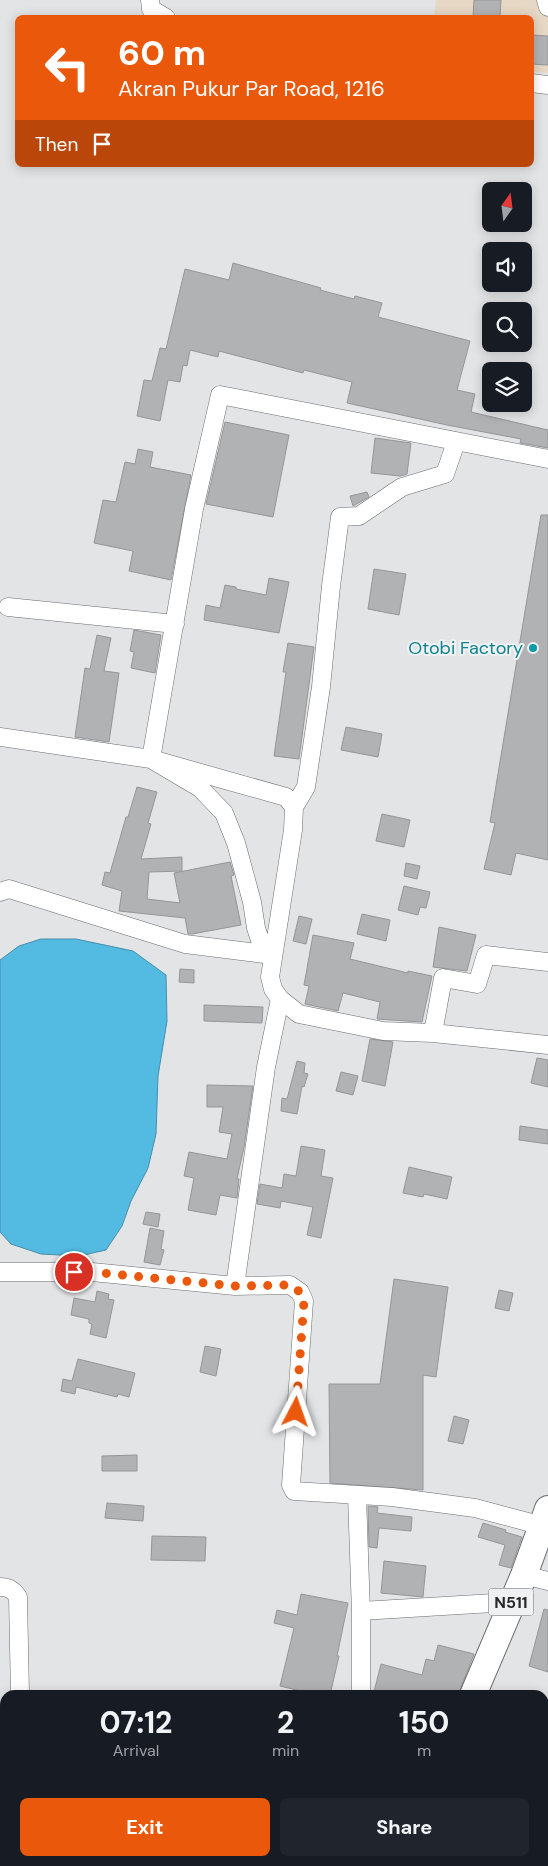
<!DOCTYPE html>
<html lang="en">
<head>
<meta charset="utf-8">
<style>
	:root { --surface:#171b24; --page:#20242c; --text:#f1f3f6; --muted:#9ea1a6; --accent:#ea580c }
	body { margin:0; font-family:"DM Sans",sans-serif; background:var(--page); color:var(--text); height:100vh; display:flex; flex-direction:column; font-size:19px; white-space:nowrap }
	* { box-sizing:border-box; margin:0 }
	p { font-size:16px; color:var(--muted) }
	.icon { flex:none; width:28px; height:28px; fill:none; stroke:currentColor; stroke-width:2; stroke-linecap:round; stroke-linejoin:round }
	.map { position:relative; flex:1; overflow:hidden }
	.side { position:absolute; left:0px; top:1690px; width:549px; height:176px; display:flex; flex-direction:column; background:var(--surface); border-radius:15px 15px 0 0; box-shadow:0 2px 12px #0003 }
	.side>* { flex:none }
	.top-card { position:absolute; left:15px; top:15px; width:519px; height:152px; border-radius:8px; box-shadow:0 2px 12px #0003; background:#ea580c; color:#fff; overflow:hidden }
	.needle { width:32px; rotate:14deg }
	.fabs { position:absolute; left:482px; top:182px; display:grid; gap:10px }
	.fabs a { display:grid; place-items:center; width:50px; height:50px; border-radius:8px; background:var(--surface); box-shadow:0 2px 12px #0003; font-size:25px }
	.pin { position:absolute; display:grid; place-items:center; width:42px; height:42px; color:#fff; margin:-21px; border:2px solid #fff; border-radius:50%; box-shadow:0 1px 5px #0007 }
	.me { position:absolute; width:55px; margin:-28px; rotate:4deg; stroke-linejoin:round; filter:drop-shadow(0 0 4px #0008) }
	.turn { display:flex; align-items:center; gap:18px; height:105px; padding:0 20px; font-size:22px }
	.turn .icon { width:65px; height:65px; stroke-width:2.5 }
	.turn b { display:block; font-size:35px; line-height:42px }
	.then { display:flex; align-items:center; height:48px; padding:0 20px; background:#0003; gap:10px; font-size:19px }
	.eta { display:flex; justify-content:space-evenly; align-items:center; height:85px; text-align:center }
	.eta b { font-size:30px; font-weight:700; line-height:35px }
	.action { display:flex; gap:10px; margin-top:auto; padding:10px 20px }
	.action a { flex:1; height:58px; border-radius:8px; background:var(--accent); color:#fff; font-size:20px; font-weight:700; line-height:58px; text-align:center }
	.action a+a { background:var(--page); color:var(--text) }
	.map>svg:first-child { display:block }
</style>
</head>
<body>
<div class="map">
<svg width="548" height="1866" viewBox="0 0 548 1866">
	<rect width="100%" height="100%" fill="#e3e4e5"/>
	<path fill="#e7d7c5" d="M436,0h112v73l-17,-1v-54h-97z"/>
	<path fill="#53bae2" stroke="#468eaa" d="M41,939h35l57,12 33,24 1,46 -9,55 -2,58 -8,34 -17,33 -9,25 -16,24 -27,6 -38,-2 -30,-10 -11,-12v-272l19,-14z"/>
	<path fill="#b1b2b4" stroke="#959697" d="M474,0h27l-1,18h-27z
		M531,35l17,1v29l-17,-1z
		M233,263l88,25 -1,2 34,9 1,-3 27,7 -4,14 92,24 -13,49 18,4 -4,18 77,18v18l-28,-5 1,-4 -74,-14 -100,-22 5,-21 -48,-12 -1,3 -84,-22 -1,6 -28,-7 -3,16 -4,-1 -3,17 -12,-2 -8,41 -23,-5 7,-36 8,1 8,-33 6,1 19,-80 44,11z
		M225,422l64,13 -16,82 -67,-13z
		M375,438l36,5 -4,31 -7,2 -29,-3z
		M138,449l15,3 -3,15 41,8 -20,105 -42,-9 4,-20 -39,-8 9,-43 13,2 9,-40 10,2z
		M367,492l2,5 -16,9 -3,-10z
		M541,515h7v345l-32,-7 -5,22 -27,-6 11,-46 -5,-1z
		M374,569l32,5 -7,41 -31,-6z
		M269,578l20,4 -10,51 -75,-13 2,-15 14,3 5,-23 11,2v2l30,6z
		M134,630l27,5 -6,38 -24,-5 3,-16 -4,-1z
		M97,635l14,3 -7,33 15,2 -10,69 -34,-5 10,-69 5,1z
		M288,643l26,4 -15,112 -25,-3 12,-84h-3z
		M346,727l36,7 -4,23 -37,-7z
		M137,787l20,5 -9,31 3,1 -10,35 41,-2v14l-33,1 -2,27 33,4 -6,-30 56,-11 4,13 -3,1 10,49 -49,9h-4l-3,-16 -66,-7 3,-20 -20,-6 3,-13 5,1 16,-56h2z
		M382,814l28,6 -6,27 -28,-6z
		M406,863l14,3 -3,13 -13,-3z
		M404,886l26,6 -4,16 -6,-1 -2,8 -20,-5z
		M362,914l28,6 -4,21 -29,-7z
		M299,916l13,3 -6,25 -13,-3z
		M439,927l37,8 -9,36 -34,-4z
		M313,935l41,8 -4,16 58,14v-2l24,5 -10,46 -45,-3 3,-17 -37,-9 -5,18 -33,-7 4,-18 -5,-1z
		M180,969l14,1v13l-15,-1z
		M204,1005l59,2 -1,16 -58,-2z
		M370,1039l23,3 -8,44 -23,-5z
		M537,1058l11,2v27l-17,-4z
		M297,1061l8,2 -1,10 4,1 -4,13 -2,-1 -5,28 -16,-3 1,-13 5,1z
		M341,1072l17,4 -5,19 -17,-4z
		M207,1085l46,1 -9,61 -7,32h2l-2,19 -17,-3 -4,20 -28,-5 6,-32 -10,-2 5,-24 38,7 5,-25 -13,-2 4,-25h-16z
		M520,1126l28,4v14l-29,-4z
		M301,1146l24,4 -4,26 12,2 -12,60 -14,-3 6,-28 -32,-6 -1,7 -23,-4 3,-20 22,4 2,-14 12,2z
		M409,1167l43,10 -5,22 -23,-5 -1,3 -20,-4z
		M146,1212l14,2 -2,13 -15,-3z
		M150,1228l14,3 -3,18 3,1 -4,15 -16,-3z
		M394,1279l54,8 -12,90 -13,-2v115l-93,-7 -1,-99h51z
		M499,1290l14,3 -4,18 -14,-3z
		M97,1291l12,3 -1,5 6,1 -8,38 -16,-4 2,-10 -3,-1v-4l-18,-4 3,-17 21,4z
		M205,1346l16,3 -5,27 -16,-4z
		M78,1359l57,14 -6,24 -11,-3 -1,3 -41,-10 -1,7 -14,-3 2,-12 9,2z
		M454,1416l15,4 -6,24 -15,-3z
		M137,1455v16h-35v-15z
		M107,1503l37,3 -1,15 -38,-3z
		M368,1506l10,1 -1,6 35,4 -1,14 -32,-3 -2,20 -8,-1z
		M483,1523l23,7 -1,2 17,5 -11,31 -12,-3 6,-20 -27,-8z
		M152,1536l54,1 -1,24 -54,-1z
		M384,1561l42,5 -3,31 -42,-4z
		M301,1594l47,9 -11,53h2l-9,39h-13l-37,-9 14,-58 -20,-5 3,-13 20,5z
		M544,1609l4,1v62l-19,-6z
		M438,1645l36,9 -16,41h-74l-10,-3 7,-28 41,11 4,-16 8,2z"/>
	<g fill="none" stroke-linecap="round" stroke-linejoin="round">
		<g stroke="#6b6c6e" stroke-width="19">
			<path id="minor" d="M150,0l1,9 15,9
				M546,0l2,7
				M531,83l17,2
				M8,607l167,17
				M0,737l151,22 135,38 8,10 -1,23 -23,147 3,12 7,10 19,15 84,17 50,2 115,12
				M294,807l12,-20 15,-100 10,-101 9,-69 19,-1 43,-29 43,-13 11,-32
				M0,892l9,-3 176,55 88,11
				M273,955l-13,-15 -4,-12 -4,-26 -16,-59 -12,-30 -24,-25 -49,-29 43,-250 26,-114 328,64
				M433,1033l10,-55 34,6 9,-29 62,7
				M0,1272h92l143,14 55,-1 10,7 4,9 -13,184 3,6 98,6 83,11 68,18
				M235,1286l31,-219 14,-68
				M357,1495l4,118v82
				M524,1575l24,6
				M0,1587c9,0 13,3 18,10l2,98
				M361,1611l150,-9
				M21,1861v5"/>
		</g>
		<g stroke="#6b6c6e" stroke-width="28">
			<path id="highway" d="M473,1695l51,-120 24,-66
				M428,1866l1,-5"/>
		</g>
		<use href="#minor" stroke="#fff" stroke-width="18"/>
		<use href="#highway" stroke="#fff" stroke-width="26"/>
	</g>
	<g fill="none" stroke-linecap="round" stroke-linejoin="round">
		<path stroke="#ea580c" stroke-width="9" stroke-dasharray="0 16.2" d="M74,1272h18l143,14 55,-1 10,7 4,9 -8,111"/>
	</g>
	<circle fill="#0f9aa8" stroke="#f0f1f3" stroke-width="2" cx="533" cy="648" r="5"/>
	<g text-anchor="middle" stroke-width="4" stroke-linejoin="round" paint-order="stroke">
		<rect fill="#f0f1f3" stroke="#646566" stroke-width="1" x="488.5" y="1588.5" width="45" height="27" rx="4"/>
		<g font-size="16" font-weight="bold" fill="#282929">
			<text x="511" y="1608">N511</text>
		</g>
		<g font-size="18" fill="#0d838f" stroke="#f0f1f3" text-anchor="end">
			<text x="523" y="654">Otobi Factory</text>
		</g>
	</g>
</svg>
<div class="fabs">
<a><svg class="needle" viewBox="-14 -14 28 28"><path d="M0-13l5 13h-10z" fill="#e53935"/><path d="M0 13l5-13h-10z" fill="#9ea1a6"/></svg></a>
<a><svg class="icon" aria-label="sound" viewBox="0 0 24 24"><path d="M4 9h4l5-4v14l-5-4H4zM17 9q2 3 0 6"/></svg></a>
<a><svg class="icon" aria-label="search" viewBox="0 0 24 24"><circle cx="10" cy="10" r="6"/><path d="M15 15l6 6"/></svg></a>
<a><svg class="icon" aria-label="layers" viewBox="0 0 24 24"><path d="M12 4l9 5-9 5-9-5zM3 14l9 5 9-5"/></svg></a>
</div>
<div class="pin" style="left:74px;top:1272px;background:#d93025"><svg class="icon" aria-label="arrive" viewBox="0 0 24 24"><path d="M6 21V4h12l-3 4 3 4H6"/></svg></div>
<svg class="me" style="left:296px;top:1412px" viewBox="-20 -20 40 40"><path d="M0-17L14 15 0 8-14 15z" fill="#ea580c" stroke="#fff" stroke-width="4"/></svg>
<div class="top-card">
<div class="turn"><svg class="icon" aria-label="left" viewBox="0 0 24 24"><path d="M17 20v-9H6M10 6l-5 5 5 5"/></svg><div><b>60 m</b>Akran Pukur Par Road, 1216</div></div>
<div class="then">Then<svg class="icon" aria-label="arrive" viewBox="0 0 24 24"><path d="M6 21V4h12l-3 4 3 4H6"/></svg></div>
</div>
<section class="side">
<div class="eta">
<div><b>07:12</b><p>Arrival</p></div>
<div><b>2</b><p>min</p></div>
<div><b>150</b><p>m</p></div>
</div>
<div class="action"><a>Exit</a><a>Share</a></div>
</section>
</div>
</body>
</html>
